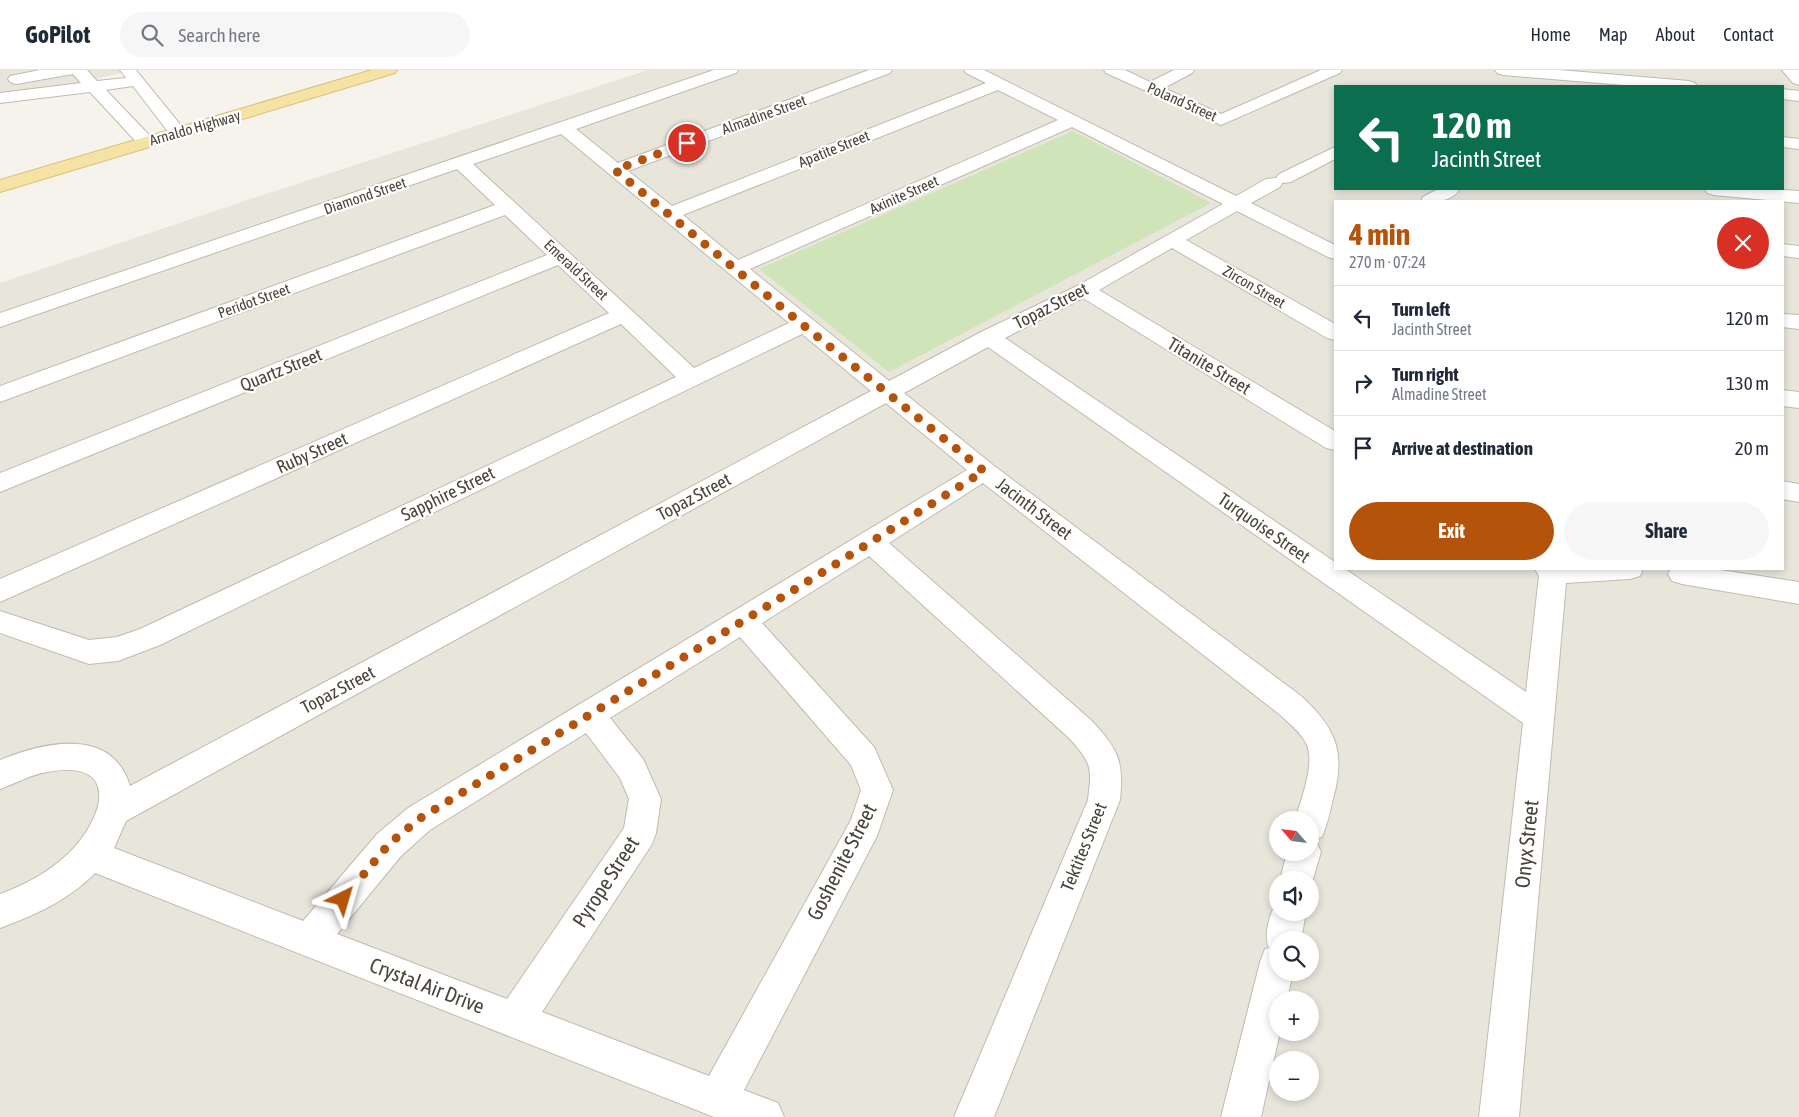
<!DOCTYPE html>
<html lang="en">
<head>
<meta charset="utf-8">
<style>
	:root { --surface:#fff; --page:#f6f6f7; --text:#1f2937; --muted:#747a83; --line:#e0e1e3; --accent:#b45309 }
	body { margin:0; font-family:"Asap Condensed",sans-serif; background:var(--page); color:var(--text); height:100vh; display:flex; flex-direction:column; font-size:19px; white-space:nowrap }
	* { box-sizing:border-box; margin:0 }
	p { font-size:16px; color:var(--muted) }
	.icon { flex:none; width:28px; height:28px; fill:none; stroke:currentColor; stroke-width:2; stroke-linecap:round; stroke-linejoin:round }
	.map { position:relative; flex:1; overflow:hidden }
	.sheet { position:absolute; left:1334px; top:130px; width:450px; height:370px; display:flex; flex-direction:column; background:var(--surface); border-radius:0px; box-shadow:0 2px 8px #0003 }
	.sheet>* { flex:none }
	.hud { position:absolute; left:1334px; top:15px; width:450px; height:105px; border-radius:0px; box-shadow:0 2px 8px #0003; background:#0b6e4f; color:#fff; overflow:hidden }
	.needle { width:32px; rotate:298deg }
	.controls { position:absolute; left:1269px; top:741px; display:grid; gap:10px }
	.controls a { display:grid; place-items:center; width:50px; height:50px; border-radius:50%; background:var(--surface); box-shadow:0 2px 8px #0003; font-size:25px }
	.pin { position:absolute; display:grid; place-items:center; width:42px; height:42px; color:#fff; margin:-21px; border:2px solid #fff; border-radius:50%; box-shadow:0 1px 5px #0007 }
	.me { position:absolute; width:55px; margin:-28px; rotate:40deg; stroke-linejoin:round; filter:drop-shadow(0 0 4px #0008) }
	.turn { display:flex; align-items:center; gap:18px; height:105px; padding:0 15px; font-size:22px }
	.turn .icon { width:65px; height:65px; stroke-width:2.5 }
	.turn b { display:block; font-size:35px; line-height:42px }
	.round { display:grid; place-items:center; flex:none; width:52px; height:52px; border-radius:26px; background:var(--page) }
	.summary { display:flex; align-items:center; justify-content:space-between; height:85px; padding:0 15px }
	h1 { font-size:30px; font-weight:700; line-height:38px; color:var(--accent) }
	.action { display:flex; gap:10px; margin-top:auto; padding:10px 15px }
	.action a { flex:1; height:58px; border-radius:30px; background:var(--accent); color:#fff; font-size:20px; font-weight:700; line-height:58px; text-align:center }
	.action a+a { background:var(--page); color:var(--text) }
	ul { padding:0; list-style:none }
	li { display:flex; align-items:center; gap:15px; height:65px; padding:0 15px; border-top:1px solid var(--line) }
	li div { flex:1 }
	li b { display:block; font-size:19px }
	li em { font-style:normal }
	header { display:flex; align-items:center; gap:30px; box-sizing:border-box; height:70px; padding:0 25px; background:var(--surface); border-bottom:1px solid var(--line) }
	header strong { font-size:24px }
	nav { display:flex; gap:28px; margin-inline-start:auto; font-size:18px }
	.search { width:350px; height:45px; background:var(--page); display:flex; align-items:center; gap:12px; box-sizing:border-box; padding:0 18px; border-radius:28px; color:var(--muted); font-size:19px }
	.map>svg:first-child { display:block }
</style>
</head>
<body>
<header>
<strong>GoPilot</strong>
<div class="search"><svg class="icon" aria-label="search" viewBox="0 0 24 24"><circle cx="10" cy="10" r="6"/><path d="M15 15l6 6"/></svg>Search here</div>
<nav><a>Home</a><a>Map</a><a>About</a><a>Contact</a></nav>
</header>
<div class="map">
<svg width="1799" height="1047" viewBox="0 0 1799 1047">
	<rect width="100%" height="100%" fill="#f5f3ec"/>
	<path fill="#e8e5db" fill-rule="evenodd" d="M0,0h133l-133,32z
		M648,0h1151v1047h-1799v-834l269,-90zM1335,16h447v103h-447zM1335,131h447v368h-447zM1278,750h32v32h-32zM1278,810h32v32h-32zM1278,870h32v32h-32zM1278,930h32v32h-32zM1278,990h32v32h-32z"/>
	<path fill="#cfe5b9" d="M1073,61l138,72 -322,169 -130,-103z"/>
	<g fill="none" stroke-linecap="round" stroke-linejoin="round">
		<g stroke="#c0bbaf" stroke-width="2">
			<path id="minor" d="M40,0h47l10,11 29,-3 -6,-8h16l51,63 -3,4 -6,1 -6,-1 -39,-51 -27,4 46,48 3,4 -3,4 -6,1 -6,-1 -50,-54 -90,11v-10l81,-10 -8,-9 -57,10 -6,-2 -2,-3 2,-3z
				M714,0h24l-2,3 -160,56 42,34 251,-93h23l-2,3 -262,98 44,35 314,-123 -20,-10 -2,-3h20l252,126 30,-17 10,-1 3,-4 56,-27v12l-44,23 -9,1 -2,4 -29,16 84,42v14l-7,-2 -91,-46 -51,29 149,84v16l-8,-2 -155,-90 -73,42 236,141v19l-9,-2 -243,-150 -78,40 330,224v7h10l181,123 13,-116 -4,-7h108l-3,7 -10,3 -64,4 -47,534h-40l44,-394 -535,-376 -84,46 89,72 308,231c35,32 45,56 32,103 -3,13 -6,26 -11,38l-9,3 3,1 5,11 -11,37v-9h-30l7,-28h23v-32h-15c6,-20 21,-58 11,-77 -6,-11 -17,-20 -27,-29l-296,-231 -94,60 203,178c26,28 32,40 28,79l-126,317h-40l134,-317c4,-33 4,-36 -18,-61l-201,-183 -107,67 112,124 19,43 -16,46 -133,254 34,13 6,14h-70l-619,-244c-26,27 -60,42 -95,55v-34c25,-9 49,-22 69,-41 36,-36 52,-95 -22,-81 -17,3 -31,11 -47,17v-29c44,-18 112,-34 130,26l741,-395 -69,-57 -642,311 -42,16 -29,3 -89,-31v-22l89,29 28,-3 23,-8 536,-252 -55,-53 -621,278v-23l609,-266 -51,-48 -558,227v-19l547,-218 -42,-40 -505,187v-16l495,-181 -38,-36 -457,158v-14zM998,20l60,30 -320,140 -55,-45zM1072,57l151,77 -146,82 -96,46 -92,49 -139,-112zM561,64l228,189 -95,45 -221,-204zM886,333l81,67 -559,338 -31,26 -74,87 -189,-73 12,-27zM740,567l111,128 10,25 -10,30 -142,256 -167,-64 110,-168 4,-11 5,-34 -18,-40 -33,-41zM586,663l34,45 9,21 -5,29 -117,171 -170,-65 64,-78 29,-26z
				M1104,0h21l25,12 24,-12h20l-2,3 -28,15 57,26 100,-44h21l-2,3 -119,52 -115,-52z
				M1495,0h64l130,11 6,2 2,3h-61l-133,-11 -6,-2z
				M1782,0h17v15l-6,-2z
				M1782,19l17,2v10l-17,-2z
				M1782,67l17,2v10l-17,-2z
				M1438,119h22c-9,14 -25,12 -39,12l2,-4z
				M1705,119h66l28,2v12l-85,-8 -7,-2z
				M1782,174l17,2v12l-17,-2z
				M1782,244l17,1v14l-17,-2z
				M1782,320l17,2v16l-17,-2z
				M1782,411l17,3v18l-17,-3z
				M1671,499h43l85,13v22l-117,-20 -10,-3 -4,-7z
				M1278,830v12h28l-5,28h-23v32h15l-6,28h-9v32h2l-19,85h-40l39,-155 5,-13 4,-1c-6,-14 1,-36 9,-48z"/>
		</g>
		<g stroke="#dac175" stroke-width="2">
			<path id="major" d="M372,0h25l-2,3 -395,119v-12z"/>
		</g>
		<use href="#minor" fill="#fff" fill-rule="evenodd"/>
		<use href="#major" fill="#f5e3a5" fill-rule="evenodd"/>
	</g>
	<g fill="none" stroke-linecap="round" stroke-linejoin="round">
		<path stroke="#b45309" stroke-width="9" stroke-dasharray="0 16.2" d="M343,829l46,-55 30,-25 404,-247 161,-101 -181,-146 -188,-155 72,-27"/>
	</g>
	<g text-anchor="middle" stroke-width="4.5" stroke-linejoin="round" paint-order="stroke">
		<g font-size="15" fill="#49443a" stroke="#fff">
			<text transform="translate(1182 32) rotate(24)" y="5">Poland Street</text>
			<text transform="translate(764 45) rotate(-20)" y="5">Almadine Street</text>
			<text transform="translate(195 58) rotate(-16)" y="5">Arnaldo Highway</text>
			<text transform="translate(834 79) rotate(-22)" y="5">Apatite Street</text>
			<text transform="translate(904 125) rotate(-24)" y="5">Axinite Street</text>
			<text transform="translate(365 126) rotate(-19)" y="5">Diamond Street</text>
			<text transform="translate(576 200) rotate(43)" y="5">Emerald Street</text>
			<text transform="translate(1254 217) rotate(30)" y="5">Zircon Street</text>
			<text transform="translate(254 231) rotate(-20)" y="5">Peridot Street</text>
		</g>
		<g font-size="18" fill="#49443a" stroke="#fff">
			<text transform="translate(1051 236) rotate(-27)" y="6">Topaz Street</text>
			<text transform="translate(1209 296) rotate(31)" y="6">Titanite Street</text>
			<text transform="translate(281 300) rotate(-22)" y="6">Quartz Street</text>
			<text transform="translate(312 383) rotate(-24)" y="6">Ruby Street</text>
			<text transform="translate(448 424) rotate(-26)" y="6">Sapphire Street</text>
			<text transform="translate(694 427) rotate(-28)" y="6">Topaz Street</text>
			<text transform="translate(1034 439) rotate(37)" y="6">Jacinth Street</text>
			<text transform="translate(1264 458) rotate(35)" y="6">Turquoise Street</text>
			<text transform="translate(338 620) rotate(-28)" y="6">Topaz Street</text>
			<text transform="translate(1084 777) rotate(-68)" y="6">Tektites Street</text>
		</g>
		<g font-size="21" fill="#49443a" stroke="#fff">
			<text transform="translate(1527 774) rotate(-84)" y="7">Onyx Street</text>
			<text transform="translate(842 792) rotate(-63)" y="7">Goshenite Street</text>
			<text transform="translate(606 812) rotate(-57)" y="7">Pyrope Street</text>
			<text transform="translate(427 916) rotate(21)" y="7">Crystal Air Drive</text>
		</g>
	</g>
</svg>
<div class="controls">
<a><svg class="needle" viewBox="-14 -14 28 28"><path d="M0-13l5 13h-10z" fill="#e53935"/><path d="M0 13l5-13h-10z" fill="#747a83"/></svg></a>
<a><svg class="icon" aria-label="sound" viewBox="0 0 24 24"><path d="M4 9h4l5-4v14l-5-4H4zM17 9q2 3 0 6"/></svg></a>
<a><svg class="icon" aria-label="search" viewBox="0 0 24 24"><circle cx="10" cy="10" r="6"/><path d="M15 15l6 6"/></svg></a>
<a>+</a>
<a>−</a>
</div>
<div class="pin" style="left:687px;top:73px;background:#d93025"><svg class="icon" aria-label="arrive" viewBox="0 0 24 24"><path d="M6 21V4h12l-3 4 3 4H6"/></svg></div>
<svg class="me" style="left:343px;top:829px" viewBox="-20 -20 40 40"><path d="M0-17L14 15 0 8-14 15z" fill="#b45309" stroke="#fff" stroke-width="4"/></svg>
<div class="hud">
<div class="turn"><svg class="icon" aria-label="left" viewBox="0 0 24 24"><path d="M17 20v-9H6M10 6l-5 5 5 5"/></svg><div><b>120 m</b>Jacinth Street</div></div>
</div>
<section class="sheet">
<div class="summary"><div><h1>4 min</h1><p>270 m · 07:24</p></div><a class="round" style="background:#d93025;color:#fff"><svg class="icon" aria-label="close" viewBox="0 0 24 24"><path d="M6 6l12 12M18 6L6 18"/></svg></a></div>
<ul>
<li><svg class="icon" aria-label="left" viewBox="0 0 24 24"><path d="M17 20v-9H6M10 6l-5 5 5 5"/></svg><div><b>Turn left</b><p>Jacinth Street</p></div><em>120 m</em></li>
<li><svg class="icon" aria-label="right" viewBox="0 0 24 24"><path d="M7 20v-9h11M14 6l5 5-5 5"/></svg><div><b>Turn right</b><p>Almadine Street</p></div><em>130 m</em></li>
<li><svg class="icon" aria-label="arrive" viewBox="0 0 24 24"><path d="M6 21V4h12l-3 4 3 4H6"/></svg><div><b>Arrive at destination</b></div><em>20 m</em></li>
</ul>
<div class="action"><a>Exit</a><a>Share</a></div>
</section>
</div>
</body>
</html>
